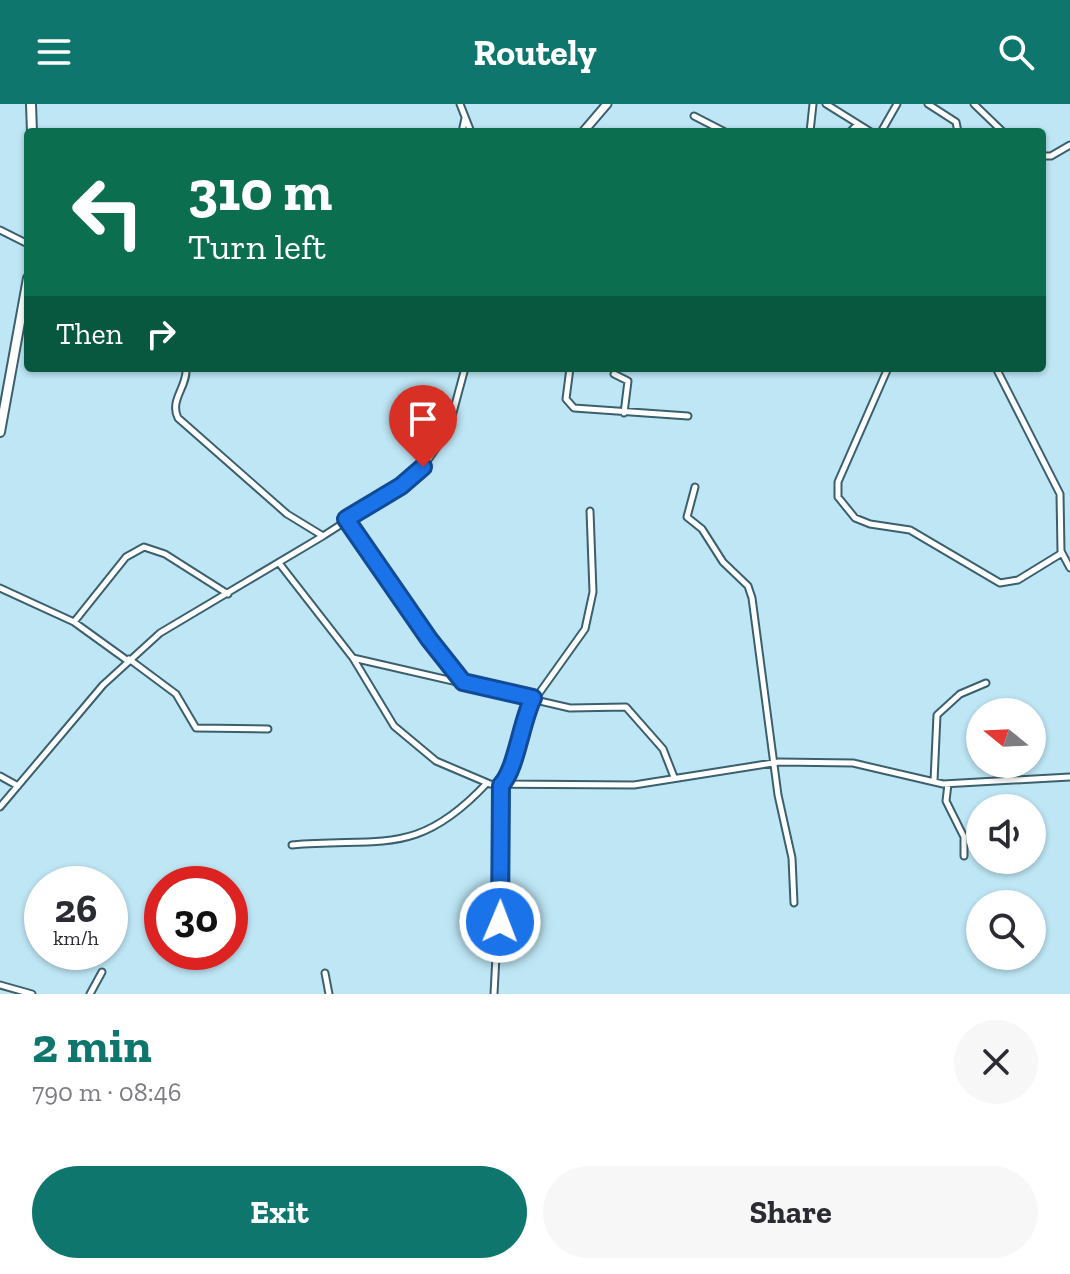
<!DOCTYPE html>
<html lang="en">
<head>
<meta charset="utf-8">
<style>
	:root { --surface:#fff; --page:#f7f7f7; --text:#2b2b33; --muted:#7c7c81; --accent:#0f766e }
	body { margin:0; font-family:"Zilla Slab",serif; background:var(--page); color:var(--text); height:100vh; display:flex; flex-direction:column; font-size:30px; white-space:nowrap }
	* { box-sizing:border-box; margin:0 }
	p { font-size:26px; color:var(--muted) }
	.icon { flex:none; width:44px; height:44px; fill:none; stroke:currentColor; stroke-width:2; stroke-linecap:round; stroke-linejoin:round }
	.map { position:relative; height:890px; overflow:hidden }
	.side { display:flex; flex-direction:column; background:var(--surface); flex:1 }
	.side>* { flex:none }
	.top-card { position:absolute; left:24px; top:24px; width:1022px; height:244px; border-radius:8px; box-shadow:0 2px 6px #0004; background:#0b6e4f; color:#fff; overflow:hidden }
	.needle { width:52px; rotate:288deg }
	.tools { position:absolute; left:966px; top:594px; display:grid; gap:16px }
	.tools a { display:grid; place-items:center; width:80px; height:80px; border-radius:50%; background:var(--surface); box-shadow:0 2px 6px #0004; font-size:40px }
	.speed { position:absolute; left:24px; top:762px; display:flex; gap:16px; font-size:40px; font-weight:700; text-align:center }
	.speed>* { display:grid; place-content:center; width:104px; height:104px; border-radius:50%; background:var(--surface); box-shadow:0 2px 6px #0004; line-height:1 }
	.speed small { font-size:20px; font-weight:400 }
	.speed .limit { border:12px solid #d22; background:#fff; color:#111 }
	.pin { position:absolute; display:grid; place-items:center; width:68px; height:68px; color:#fff; margin:-82px -34px; border-radius:50% 50% 50% 0; rotate:-45deg; box-shadow:0 0 8px #0007 }
	.pin .icon { rotate:45deg }
	.me { position:absolute; width:88px; margin:-44px; rotate:1deg; stroke-linejoin:round; filter:drop-shadow(0 0 6px #0008) }
	.turn { display:flex; align-items:center; gap:28px; height:168px; padding:0 32px; font-size:36px }
	.turn .icon { width:104px; height:104px; stroke-width:2.5 }
	.turn b { display:block; font-size:56px; line-height:68px }
	.then { display:flex; align-items:center; height:76px; padding:0 32px; background:#0003; gap:16px; font-size:30px }
	.round { display:grid; place-items:center; flex:none; width:84px; height:84px; border-radius:42px; background:var(--page) }
	.summary { display:flex; align-items:center; justify-content:space-between; height:136px; padding:0 32px }
	h1 { font-size:48px; font-weight:700; line-height:60px; color:var(--accent) }
	.button { display:flex; gap:16px; margin-top:auto; padding:16px 32px }
	.button a { flex:1; height:92px; border-radius:48px; background:var(--accent); color:#fff; font-size:32px; font-weight:700; line-height:92px; text-align:center }
	.button a+a { background:var(--page); color:var(--text) }
	header { display:flex; justify-content:space-between; align-items:center; height:104px; padding:0 32px; background:var(--accent); color:#fff; font-size:36px; font-weight:700 }
	.map>svg:first-child { display:block }
</style>
</head>
<body>
<header><svg class="icon" aria-label="menu" viewBox="0 0 24 24"><path d="M4 6h16M4 12h16M4 18h16"/></svg>Routely<svg class="icon" aria-label="search" viewBox="0 0 24 24"><circle cx="10" cy="10" r="6"/><path d="M15 15l6 6"/></svg></header>
<div class="map">
<svg width="1070" height="890" viewBox="0 0 1070 890">
	<rect width="100%" height="100%" fill="#bee6f5"/>
	<g fill="none" stroke-linecap="round" stroke-linejoin="round">
		<g stroke="#3b606d" stroke-width="9">
			<path id="minor" d="M460,0l11,28
				M826,0l45,28
				M928,0l28,18 2,10
				M974,0l29,28
				M694,12l31,16
				M462,28l3,-14
				M810,28l3,-28
				M850,28l8,-8
				M881,28l16,-28
				M1042,52h9l19,-11
				M0,126l28,14
				M186,264c2,18 -17,32 -8,50l109,96 36,22
				M570,264l-4,31 8,9 114,8
				M888,264l-50,114v15l17,21 15,6 40,6 90,53 18,-3 44,-27
				M996,264l64,126 1,57 9,17
				M614,270l14,7 -4,32
				M695,383l-8,30 15,12 21,33 25,24 4,12 26,197 14,63 2,45
				M346,415l83,120 33,42
				M279,459l74,95 41,68 42,35 54,23 144,1 145,-23 74,1 90,21 127,-7
				M0,484l74,34 54,39
				M74,518l52,-65 18,-10 21,7 63,40
				M353,554l217,50 56,-1 37,42 11,28
				M129,555l47,35 20,34 72,1
				M535,595l50,-70 8,-37 -3,-81
				M0,672l18,10
				M934,677l3,-66 23,-21 26,-11
				M948,680l-2,17 18,36v19
				M503,681l30,-87
				M0,703l103,-122 57,-52 163,-97 78,-50 22,-19 25,-36 17,-63
				M292,741c89,-8 125,13 195,-62
				M325,869l4,21
				M0,881l32,9
				M90,890l12,-22
				M494,890l8,-151 -1,-58"/>
		</g>
		<g stroke="#3b606d" stroke-width="11">
			<path id="secondary" d="M583,28l24,-28"/>
		</g>
		<g stroke="#3b606d" stroke-width="12">
			<path id="trunk" d="M31,0l1,28
				M0,328l28,-154"/>
		</g>
		<use href="#minor" stroke="#fff" stroke-width="5"/>
		<use href="#secondary" stroke="#fff" stroke-width="7"/>
		<use href="#trunk" stroke="#fff" stroke-width="8"/>
	</g>
	<g fill="none" stroke-linecap="round" stroke-linejoin="round">
		<g stroke="#114b97" stroke-width="20">
			<path id="route" d="M423,363l-22,19 -55,33 83,120 34,43 70,16c-12,24 -17,72 -32,87l-1,137"/>
		</g>
		<use href="#route" stroke="#1a73e8" stroke-width="14"/>
	</g>
</svg>
<div class="tools">
<a><svg class="needle" viewBox="-14 -14 28 28"><path d="M0-13l5 13h-10z" fill="#e53935"/><path d="M0 13l5-13h-10z" fill="#7c7c81"/></svg></a>
<a><svg class="icon" aria-label="sound" viewBox="0 0 24 24"><path d="M4 9h4l5-4v14l-5-4H4zM17 9q2 3 0 6"/></svg></a>
<a><svg class="icon" aria-label="search" viewBox="0 0 24 24"><circle cx="10" cy="10" r="6"/><path d="M15 15l6 6"/></svg></a>
</div>
<div class="speed"><div>26<small>km/h</small></div><div class="limit">30</div></div>
<div class="pin" style="left:423px;top:363px;background:#d93025"><svg class="icon" aria-label="arrive" viewBox="0 0 24 24"><path d="M6 21V4h12l-3 4 3 4H6"/></svg></div>
<svg class="me" style="left:500px;top:818px" viewBox="-20 -20 40 40"><circle r="17" fill="#1a73e8" stroke="#fff" stroke-width="3"/><path d="M0-11L8 9 0 5-8 9z" fill="#fff"/></svg>
<div class="top-card">
<div class="turn"><svg class="icon" aria-label="left" viewBox="0 0 24 24"><path d="M17 20v-9H6M10 6l-5 5 5 5"/></svg><div><b>310 m</b>Turn left</div></div>
<div class="then">Then<svg class="icon" aria-label="right" viewBox="0 0 24 24"><path d="M7 20v-9h11M14 6l5 5-5 5"/></svg></div>
</div>
</div>
<section class="side">
<div class="summary"><div><h1>2 min</h1><p>790 m · 08:46</p></div><a class="round"><svg class="icon" aria-label="close" viewBox="0 0 24 24"><path d="M6 6l12 12M18 6L6 18"/></svg></a></div>
<div class="button"><a>Exit</a><a>Share</a></div>
</section>
</body>
</html>
